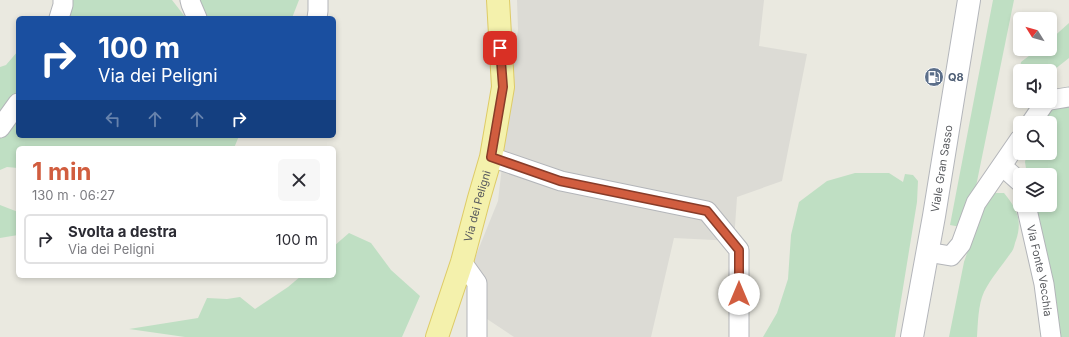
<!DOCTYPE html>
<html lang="it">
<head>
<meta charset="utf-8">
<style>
	:root { --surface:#fff; --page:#f7f7f7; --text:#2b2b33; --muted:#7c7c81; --line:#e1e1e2; --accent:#d15d3f }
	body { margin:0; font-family:Inter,sans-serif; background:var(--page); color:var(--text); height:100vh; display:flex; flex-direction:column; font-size:15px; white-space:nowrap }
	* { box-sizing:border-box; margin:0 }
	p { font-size:13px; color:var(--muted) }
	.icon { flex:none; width:22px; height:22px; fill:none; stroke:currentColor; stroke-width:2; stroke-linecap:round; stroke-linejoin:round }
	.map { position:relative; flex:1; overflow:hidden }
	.drawer { position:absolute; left:16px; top:146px; width:320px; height:132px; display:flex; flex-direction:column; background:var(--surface); border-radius:6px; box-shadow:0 2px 6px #0003 }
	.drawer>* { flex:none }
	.hud { position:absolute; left:16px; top:16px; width:320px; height:122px; border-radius:6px; box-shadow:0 2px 6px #0003; background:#1a4fa0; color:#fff; overflow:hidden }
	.needle { width:26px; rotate:307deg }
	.fabs { position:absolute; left:1013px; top:12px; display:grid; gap:8px }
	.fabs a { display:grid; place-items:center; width:44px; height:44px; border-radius:6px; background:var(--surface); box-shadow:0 2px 6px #0003; font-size:20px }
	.pin { position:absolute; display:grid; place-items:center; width:34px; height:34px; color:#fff; margin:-17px; border-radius:8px; box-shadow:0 2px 6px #0006 }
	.me { position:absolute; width:44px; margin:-22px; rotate:0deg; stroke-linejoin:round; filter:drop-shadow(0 0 3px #0008) }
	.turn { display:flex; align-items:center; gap:14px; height:84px; padding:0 16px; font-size:18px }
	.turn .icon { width:52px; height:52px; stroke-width:2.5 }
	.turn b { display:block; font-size:28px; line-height:34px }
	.lanes { display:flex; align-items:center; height:38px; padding:0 16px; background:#0003; justify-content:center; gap:20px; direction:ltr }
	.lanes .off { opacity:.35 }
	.round { display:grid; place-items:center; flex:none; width:42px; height:42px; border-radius:6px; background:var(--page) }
	.head { display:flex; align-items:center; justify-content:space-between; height:68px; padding:0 16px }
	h1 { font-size:24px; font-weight:700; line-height:30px; color:var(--accent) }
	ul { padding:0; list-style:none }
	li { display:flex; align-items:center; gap:12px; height:50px; margin:0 8px 6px; padding:0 8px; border:2px solid var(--line); border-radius:6px }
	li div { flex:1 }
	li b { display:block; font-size:15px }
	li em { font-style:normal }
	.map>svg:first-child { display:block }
</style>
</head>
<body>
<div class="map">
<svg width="1069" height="337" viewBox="0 0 1069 337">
	<rect width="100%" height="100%" fill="#eae9e0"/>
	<path fill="#dcdbd5" d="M517,0h247l-5,46 48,8 -25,127 -45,16 -3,44 -60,-3 -23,99h-137l-27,-18 -19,-44 30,-74 20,-172z"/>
	<path fill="#bfdfc3" d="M67,0h105l14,18h-124z
		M197,0h102l-7,18h-95z
		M993,0h21l-42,206 -11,21 -11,-2z
		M1069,23v35l-19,15v-2h-30v4h-1l2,-13 17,-13h12v-9z
		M18,51v41l-18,24v-49l6,-2z
		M1069,102v235h-10l-25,-132h16v-30h-23l-2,-13 2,-9h23v-30h-11l16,-17z
		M18,108v28h221l-5,12h-216v20l-11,-1 -7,3v-36z
		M855,173h34l14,9 2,-8 8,1 5,6 -1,21 -22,135h-132l14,-24 11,-34 3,-44 8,-33 28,-21z
		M995,193h9c14,17 19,29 11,50 -1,4 -2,8 -5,11 -9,13 -19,24 -26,38 -6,13 -6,31 -7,45h-28l15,-75 21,-61z
		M0,205l18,7v23l-18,3z
		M349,233l22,10 20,27 29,26 -18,41h-217l-56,-8 69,-11 9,-20 20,1 13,-2 15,12 33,-22 13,-11h33v-30z"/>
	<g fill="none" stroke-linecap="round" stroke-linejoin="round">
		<g stroke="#b3b5b9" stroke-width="21">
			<g id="street">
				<path d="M190,0l1,4 6,14"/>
				<path d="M59,18l4,-13v-5"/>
				<path d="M317,18l1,-7v-11"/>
				<path d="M1050,100l19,-3"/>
				<path d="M1031,123l15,-22"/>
				<path d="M0,128l18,-25"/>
				<path d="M491,157l70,24 146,30 32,39v87"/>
				<path d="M1002,166l18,16"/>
				<path id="s1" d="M1026,205l18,79 7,53"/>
				<path d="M927,252l24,4 10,-12 15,-41 44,-64"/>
				<path d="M462,262l15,21v54"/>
			</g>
		</g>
		<g stroke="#b4b6bb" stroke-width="24">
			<g id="secondary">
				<path id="s2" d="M912,337l22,-121 35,-216"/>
			</g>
		</g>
		<g stroke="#decb66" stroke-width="24">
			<g id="primary">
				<path id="s3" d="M437,337l25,-75 17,-64 12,-41 12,-70 -5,-87"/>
			</g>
		</g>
		<use href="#street" stroke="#fff" stroke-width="19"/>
		<use href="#secondary" stroke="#fff" stroke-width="22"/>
		<use href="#primary" stroke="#f4f1ac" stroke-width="22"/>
	</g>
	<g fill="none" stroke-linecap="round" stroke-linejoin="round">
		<g stroke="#883c29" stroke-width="10">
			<path id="route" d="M500,48l3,39 -12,70 69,24 147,30 32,39v44"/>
		</g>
		<use href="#route" stroke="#d15d3f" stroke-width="7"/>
	</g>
	<defs>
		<g id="fuel-disc" transform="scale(1)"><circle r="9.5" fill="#5c6f8a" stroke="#fff"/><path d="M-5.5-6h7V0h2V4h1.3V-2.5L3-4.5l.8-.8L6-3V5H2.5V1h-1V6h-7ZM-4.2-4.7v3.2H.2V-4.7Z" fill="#fff"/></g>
	</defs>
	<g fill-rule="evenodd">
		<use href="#fuel-disc" x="934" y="77"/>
	</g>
	<g text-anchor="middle" stroke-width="3" stroke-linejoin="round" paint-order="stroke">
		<g font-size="11" font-weight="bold" fill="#4e5e75" stroke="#fff" text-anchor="start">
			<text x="948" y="81">Q8</text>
		</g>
		<g font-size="11" fill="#595b5f" stroke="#fff">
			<text dy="4" stroke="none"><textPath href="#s2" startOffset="171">Viale Gran Sasso</textPath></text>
			<text dy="4" stroke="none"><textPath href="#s3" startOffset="137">Via dei Peligni</textPath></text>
			<text dy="4" stroke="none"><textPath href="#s1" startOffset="67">Via Fonte Vecchia</textPath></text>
		</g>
	</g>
</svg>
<div class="fabs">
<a><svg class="needle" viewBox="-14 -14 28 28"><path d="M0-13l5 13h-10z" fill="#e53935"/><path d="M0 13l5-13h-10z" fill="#7c7c81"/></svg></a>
<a><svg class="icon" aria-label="sound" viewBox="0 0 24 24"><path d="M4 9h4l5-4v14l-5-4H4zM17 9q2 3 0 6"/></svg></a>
<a><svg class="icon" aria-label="search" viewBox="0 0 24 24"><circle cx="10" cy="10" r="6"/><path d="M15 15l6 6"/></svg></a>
<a><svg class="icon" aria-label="layers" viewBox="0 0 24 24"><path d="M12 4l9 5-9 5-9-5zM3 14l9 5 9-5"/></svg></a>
</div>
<div class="pin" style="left:500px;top:48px;background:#d93025"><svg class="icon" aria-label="arrive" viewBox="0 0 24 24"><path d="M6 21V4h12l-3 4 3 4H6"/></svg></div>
<svg class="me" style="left:739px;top:294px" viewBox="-20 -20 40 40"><circle r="19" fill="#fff"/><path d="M0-13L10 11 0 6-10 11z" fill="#d15d3f"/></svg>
<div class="hud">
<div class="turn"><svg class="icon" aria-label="right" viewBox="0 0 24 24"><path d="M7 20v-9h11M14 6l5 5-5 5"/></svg><div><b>100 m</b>Via dei Peligni</div></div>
<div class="lanes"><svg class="icon off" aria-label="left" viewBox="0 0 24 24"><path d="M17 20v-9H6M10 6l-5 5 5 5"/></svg><svg class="icon off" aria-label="ahead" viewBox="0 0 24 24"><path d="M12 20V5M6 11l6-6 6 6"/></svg><svg class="icon off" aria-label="ahead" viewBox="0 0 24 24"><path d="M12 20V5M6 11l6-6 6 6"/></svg><svg class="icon" aria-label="right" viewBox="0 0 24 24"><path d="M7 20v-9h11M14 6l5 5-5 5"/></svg></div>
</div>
<section class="drawer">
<div class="head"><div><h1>1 min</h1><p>130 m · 06:27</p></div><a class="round"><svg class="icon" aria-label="close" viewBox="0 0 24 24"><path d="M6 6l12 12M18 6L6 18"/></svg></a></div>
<ul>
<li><svg class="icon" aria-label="right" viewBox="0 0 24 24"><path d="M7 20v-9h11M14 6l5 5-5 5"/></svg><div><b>Svolta a destra</b><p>Via dei Peligni</p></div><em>100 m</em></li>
</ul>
</section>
</div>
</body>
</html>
